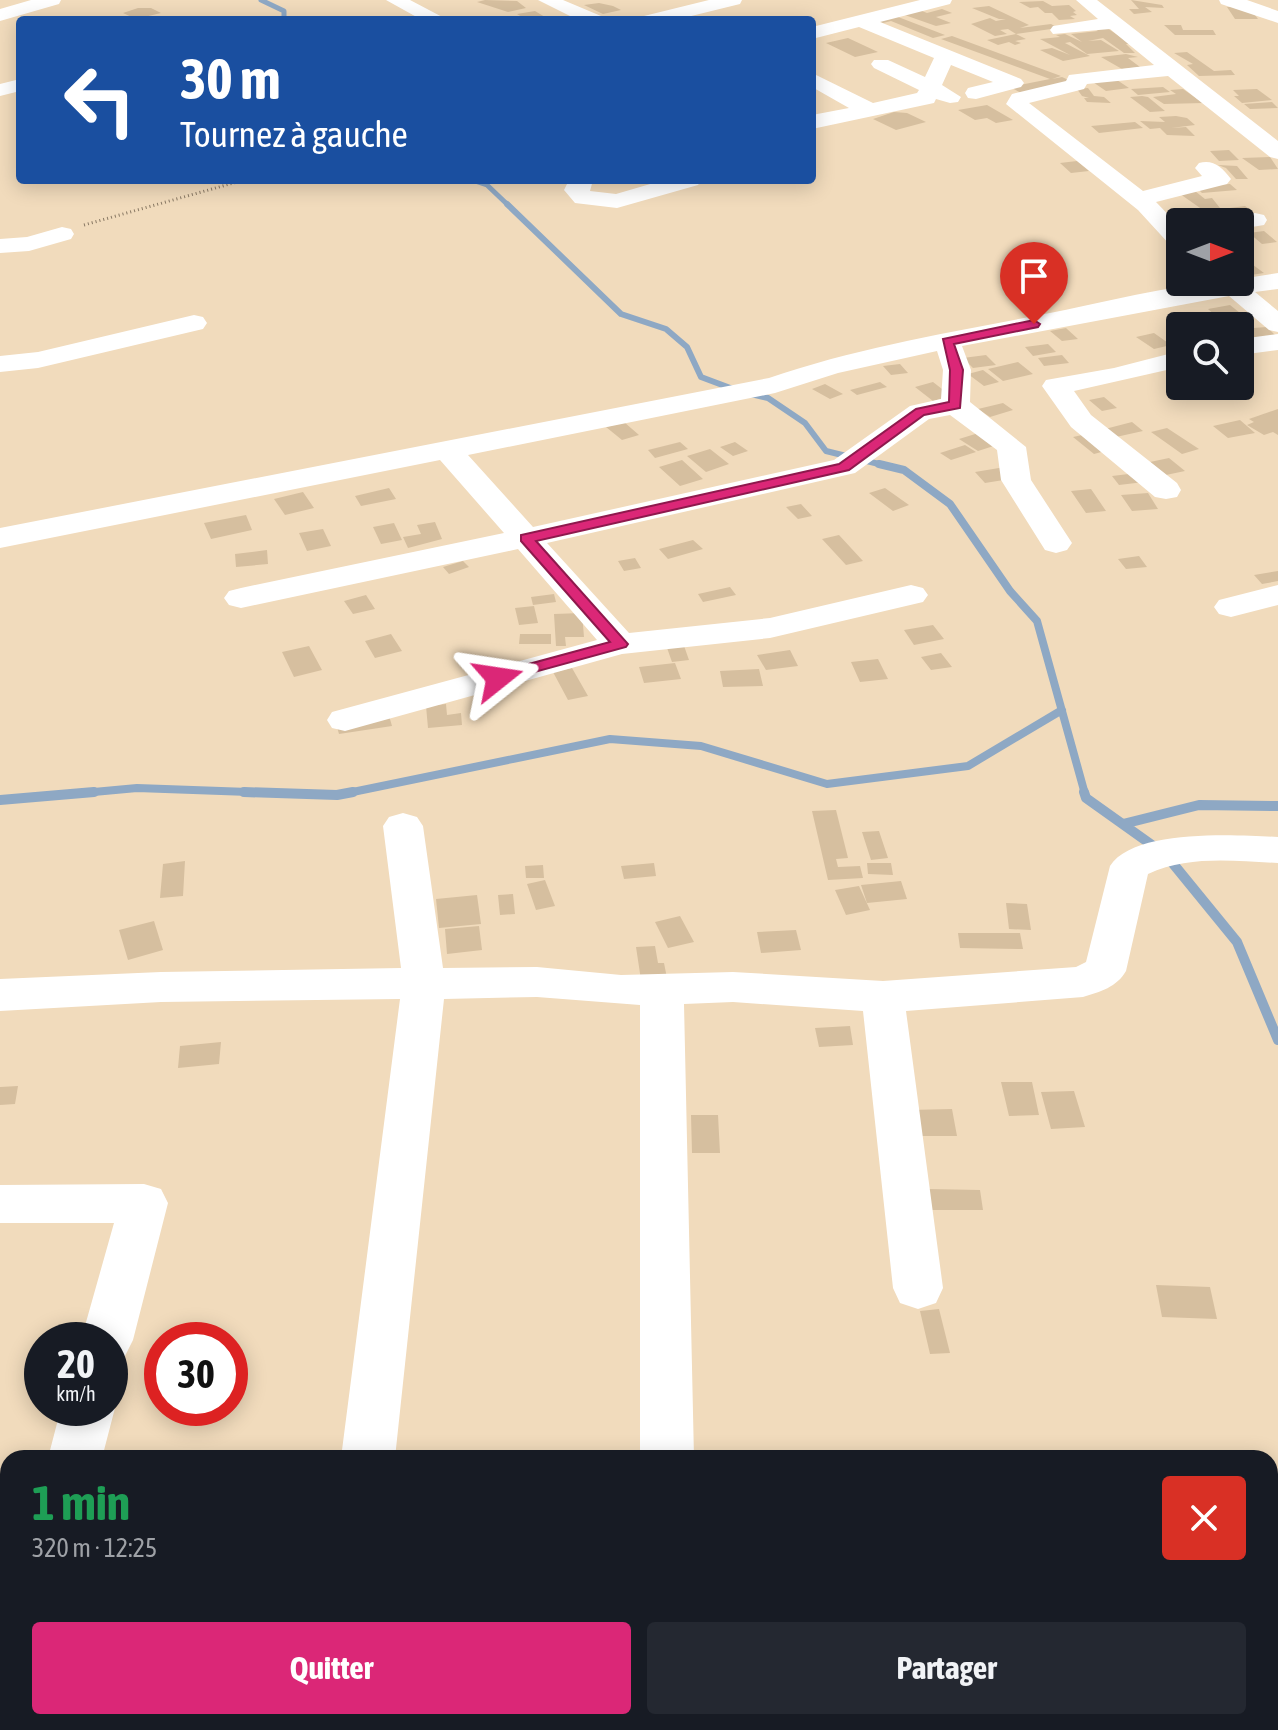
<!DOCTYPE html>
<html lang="fr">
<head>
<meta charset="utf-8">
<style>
	:root { --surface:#171b24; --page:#242831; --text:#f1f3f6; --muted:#9ea1a6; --accent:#db2777 }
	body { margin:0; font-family:"Asap Condensed",sans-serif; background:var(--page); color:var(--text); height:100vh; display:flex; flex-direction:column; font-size:30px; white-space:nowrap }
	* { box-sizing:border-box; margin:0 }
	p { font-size:26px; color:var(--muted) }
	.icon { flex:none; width:44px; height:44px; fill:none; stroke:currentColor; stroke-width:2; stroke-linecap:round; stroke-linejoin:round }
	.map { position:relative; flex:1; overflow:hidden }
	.side { position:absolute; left:0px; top:1450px; width:1278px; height:280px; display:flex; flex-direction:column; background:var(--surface); border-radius:24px 24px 0 0; box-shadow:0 4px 20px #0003 }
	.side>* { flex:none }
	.top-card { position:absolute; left:16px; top:16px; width:800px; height:168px; border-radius:8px; box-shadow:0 4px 20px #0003; background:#1a4fa0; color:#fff; overflow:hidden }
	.needle { width:52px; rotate:90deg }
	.fabs { position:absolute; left:1166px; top:208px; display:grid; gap:16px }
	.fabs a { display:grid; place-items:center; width:88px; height:88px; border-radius:8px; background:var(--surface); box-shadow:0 4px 20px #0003; font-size:40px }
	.speed { position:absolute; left:24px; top:1322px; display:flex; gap:16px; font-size:40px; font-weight:700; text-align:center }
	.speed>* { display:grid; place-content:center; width:104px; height:104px; border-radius:50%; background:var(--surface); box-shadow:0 4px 20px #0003; line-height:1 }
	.speed small { font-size:20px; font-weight:400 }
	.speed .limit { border:12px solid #d22; background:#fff; color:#111 }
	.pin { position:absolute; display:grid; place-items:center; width:68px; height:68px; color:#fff; margin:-82px -34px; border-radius:50% 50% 50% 0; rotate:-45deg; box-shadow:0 0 8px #0007 }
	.pin .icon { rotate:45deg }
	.me { position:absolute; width:88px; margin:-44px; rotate:75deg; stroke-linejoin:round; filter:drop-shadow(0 0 6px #0008) }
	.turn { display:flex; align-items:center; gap:28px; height:168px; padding:0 32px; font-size:36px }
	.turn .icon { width:104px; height:104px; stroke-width:2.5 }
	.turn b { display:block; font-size:56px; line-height:68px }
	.round { display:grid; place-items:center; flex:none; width:84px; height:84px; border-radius:8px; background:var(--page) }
	.head { display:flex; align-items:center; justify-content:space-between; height:136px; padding:0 32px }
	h1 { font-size:48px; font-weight:700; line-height:60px; color:#1e9e55 }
	.cta { display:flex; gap:16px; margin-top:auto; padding:16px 32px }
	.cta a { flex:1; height:92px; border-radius:8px; background:var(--accent); color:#fff; font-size:32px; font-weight:700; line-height:92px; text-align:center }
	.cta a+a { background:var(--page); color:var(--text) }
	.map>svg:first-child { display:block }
</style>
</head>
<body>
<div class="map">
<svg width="1278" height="1730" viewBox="0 0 1278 1730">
	<rect width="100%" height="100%" fill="#f1dbbc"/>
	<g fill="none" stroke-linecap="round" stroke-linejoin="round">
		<path stroke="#8ea8c4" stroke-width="5" d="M261,0l23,11v9
			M472,180l15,5 22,21"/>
		<path stroke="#8ea8c4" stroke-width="6" d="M507,204l114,110 45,15 21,18 14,30 32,12
			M751,394l17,4 37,25 21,28 61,15"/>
		<path stroke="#8ea8c4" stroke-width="8" d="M879,464l25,6 46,34 60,87 27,30 48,173
			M72,794l65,-6 164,6
			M343,794l267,-55 91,7 126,38 141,-18 94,-56"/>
		<path stroke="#8ea8c4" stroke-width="10" d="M244,792l93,3 16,-3
			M1084,792l2,6 80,57 71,87 41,98
			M0,800l94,-8
			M1123,824l76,-19 79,1"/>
	</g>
	<path fill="#d6bf9f" d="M485,0l32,1 9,7 -18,4 -31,-10z
		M1131,0l31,5 2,3 -19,-1 7,5 -18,2 -5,-5h10z
		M1043,1l9,5 17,-1 7,6 -3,1 4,3 -7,1 5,3 -16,1 -7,-7h-7l-7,-6 -8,1 -11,-6z
		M599,3l14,3 8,4 -18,4 -19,-9z
		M989,6l40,19 -9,3 31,-4 7,4 -42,6 10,5 -11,2 6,2 -6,2 -6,-3 -11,3 -11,-5 29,-6 -8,-5 -8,1 7,4 -12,2 -24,-12 19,-6 6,3 10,-2h-7l-27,-11z
		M1227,7h22l9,12h-23z
		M138,8h13l10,5 -25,6 -13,-6z
		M917,9l10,4 15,-4 10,4 -16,4 15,6 -15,3 -37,-13z
		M535,11l10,6 10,2 -28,1 -10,-6z
		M893,15l52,20 -12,3 -42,-17 -8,2 -9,-4z
		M1164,25h17l2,5h30l3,5h-41z
		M1104,26l27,18h-5l9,9h-11l-21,-15 -15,3 13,-1 18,11 -32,3 -17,-12 -5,1 25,13 -27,5 -23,-11 12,-2 18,7 -30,-16 20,-2 -4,-2 9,-1 17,8 -11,-8 27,-3 -5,-3z
		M952,36l109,40 -9,3 10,-2 11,5 -52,11 -11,-6 40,-8 -109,-40z
		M848,38l30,14 -23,5 -29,-14z
		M1187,52l27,19 17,-1 4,5 -36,1 -12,-11 6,-1 -19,-11z
		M1126,54l12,3 -10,1 12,9 -18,2 -21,-12z
		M1111,76l18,12 -23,3 -19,-13z
		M1163,87l7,5 -32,3 -7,-6z
		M1088,88l6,8 10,1 7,6 -24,-1 -3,-4h5l-7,-2 -5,-7z
		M1183,89l20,14 -39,1 -11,-7 23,-3 -6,-4z
		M1257,89l15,11 -30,3 -8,-7h5l-6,-6z
		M1142,96l6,1 17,14 -15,1 -20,-15z
		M1272,102l6,6 -28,1 -6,-5z
		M987,105l26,15 -17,3 -9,-5 -12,2 -17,-10z
		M894,112l13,1 19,9 -30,8 -23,-11z
		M1176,116l11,2 8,7 -24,3 15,-1 9,9 -28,-1 -7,-7 -10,1 -10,-8 25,1 -6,-5z
		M1135,122l8,6 -44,5 -8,-7z
		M1229,150l10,10 -20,1 -9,-10z
		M1270,157l8,12 -19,1 -17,-12z
		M1077,161l12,10 -18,2 -11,-10z
		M1218,165l19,1 11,13h-12l-10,-11z
		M1230,184l7,6 -35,3 -7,-7z
		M1190,187l15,12 7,-1 8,10 -17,2 -30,-21z
		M1245,206l8,6 -12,1h10l11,8 -17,3 -13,-9h-3l10,7h-20l-20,-10z
		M1264,231l13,11 -15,2 -13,-11z
		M1249,262l15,11 -20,3 -4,-3v-10z
		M1230,305l10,8 -23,4 -9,-8z
		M1267,327l10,10 -30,3 -7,-8v-3z
		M1066,328l12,11 -16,2 -12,-10z
		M1154,333l17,12 -17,4 -18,-12z
		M1048,344l8,8 -23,4 -8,-9z
		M986,355l10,10 -23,3 -10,-10z
		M1062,355l7,8 -25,3 -6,-8z
		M1018,362l15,12 -30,7 -15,-12z
		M900,364l8,9 -17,2 -8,-9z
		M983,370l16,12 -15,4 -16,-12z
		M880,382l7,5 -30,8 -7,-5z
		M933,382l18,14 -18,5 -18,-14z
		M825,384l18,10 -13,5 -18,-10z
		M1104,397l13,11 -15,3 -13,-11z
		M1003,403l10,7 -23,7 -12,-8z
		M1278,409v26l-5,-3 -9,3 -17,-10 7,-3 -5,-3z
		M1240,420l15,13 -27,5 -15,-12z
		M624,422l15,13 -17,5 -16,-13z
		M1132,422l11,9 -27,6 -11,-8z
		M1167,428l32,21 -17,5 -31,-22z
		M985,431l18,12 -25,8 -19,-12z
		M1096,432l20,16 -22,6 -21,-17z
		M680,442l8,7 -33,9 -7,-8z
		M735,442l13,9 -15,5 -13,-9z
		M965,445l11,7 -25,8 -11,-7z
		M710,449l19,15 -23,8 -19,-16z
		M1169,458l16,13 -19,4 -16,-13z
		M682,460l21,19 -23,7 -21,-19z
		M1005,467l11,11 -31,5 -10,-11z
		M1137,473l7,9 -25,3 -7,-9z
		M389,488l7,11 -35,7 -6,-10z
		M885,488l24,17 -16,6 -24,-18z
		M1091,489l15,22 -20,2 -15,-22z
		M303,492l11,16 -29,7 -11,-16z
		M1148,493l10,16 -26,2 -11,-16z
		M801,504l11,12 -14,3 -12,-12z
		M246,515l6,15 -41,9 -7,-16z
		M435,522l7,17 -34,9 -5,-11 18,-3 -4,-9z
		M394,523l8,17 -21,4 -8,-17z
		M323,529l8,17 -24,5 -8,-18z
		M839,535l24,26 -17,4 -24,-26z
		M693,540l10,9 -35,10 -9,-10z
		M267,550l1,14 -32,3 -1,-13z
		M1139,556l8,11 -21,2 -8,-10z
		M635,558l6,10 -17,3 -6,-10z
		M463,561l6,6 -20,7 -6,-7z
		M1278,571v10l-16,3 -8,-9z
		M730,587l6,8 -33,7 -5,-8z
		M554,594l2,8 -23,3 -2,-8z
		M366,595l9,14 -22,5 -9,-13z
		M534,606l4,17 -19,2 -4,-17z
		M582,613l2,24h-19l1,9h-10l-2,-32z
		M933,625l11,14 -30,6 -10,-15z
		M391,634l11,17 -27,7 -10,-17z
		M520,634h31v10h-32z
		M683,643l6,17 -17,2 -6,-17z
		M309,646l13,24 -28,7 -12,-25z
		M790,650l8,16 -32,4 -9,-15z
		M941,653l11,14 -21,3 -10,-13z
		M878,659l10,20 -28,3 -9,-20z
		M675,663l6,16 -37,4 -5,-16z
		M572,668l16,28 -20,4 -15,-28z
		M759,669l4,17 -40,1 -3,-16z
		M446,704l1,11 14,-2 1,12 -34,3 -2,-22z
		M388,712l4,14 -53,8 -4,-14z
		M836,810l12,48 -12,1 2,8 22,-1 3,12 -35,2 -16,-69z
		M879,831l9,27 -17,2 -9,-28z
		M185,861l-2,35 -23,2 3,-34z
		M654,863l2,13 -32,3 -3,-13z
		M867,863h24l2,12 -25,-1z
		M543,865l1,13h-18l-1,-12z
		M545,880l10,26 -19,4 -9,-26z
		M901,881l6,18 -40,4 -6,-18z
		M859,886l11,24 -24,5 -11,-25z
		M513,894l2,20 -15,1 -2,-20z
		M477,895l4,29 -42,4 -3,-29z
		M1006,903l21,1 4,26 -22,-1z
		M680,916l14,26 -26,6 -13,-26z
		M154,921l9,29 -35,10 -9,-30z
		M479,926l3,24 -35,4 -2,-25z
		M796,930l5,20 -40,3 -4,-21z
		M958,933h62l3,16 -63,-1z
		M655,946l3,17h6l3,15 -26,2 -5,-33z
		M850,1026l3,19 -34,2 -4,-19z
		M221,1042l-2,22 -41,4 2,-22z
		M1001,1082h31l7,33 -30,1z
		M18,1086l-3,18 -15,1v-18z
		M1074,1091l11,36 -34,2 -10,-37z
		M952,1109l5,27h-44l-4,-26z
		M691,1115h27l2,38h-28z
		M928,1189l52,1 3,20h-52z
		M1156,1285l54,2 7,32 -55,-2z
		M939,1309l11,44 -20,1 -10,-43z"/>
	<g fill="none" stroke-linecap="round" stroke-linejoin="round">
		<path stroke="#897964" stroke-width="3" stroke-dasharray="1 3" stroke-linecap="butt" d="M84,225l160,-45"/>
		<path fill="#fff" fill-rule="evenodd" d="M31,0h30l-2,4 -59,17v-12z
			M386,0h24l38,20h-26z
			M538,0h25l38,16 3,4h-26z
			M709,0h33l-2,4 -65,16h-34l3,-4z
			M920,0h32l-2,4 -70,18 141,57 3,4 -3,4 -45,12 -8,-1 -3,-5 3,-5 25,-6 -42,-17 -9,20 19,12 -3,5 -8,1 -14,-4 -2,4 -122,26v-14l37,-7 -37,-21v-14l61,30 44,-10 2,-3 -45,-22 -3,-4 3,-4h14l37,17 9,-19 -75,-31 -47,12v-12z
			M1076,0h21l181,141v18l-8,-2 -102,-81 -81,8 -3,5 -55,14 114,88 59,-15 -7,-8 4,-5c14,-4 23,4 32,16l-4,5 -71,18 24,25v21l-9,-2 -33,-36 -132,-106 6,-10 54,-13 3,-6 85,-10 -44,-36 -57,5 -3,-4 3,-4 45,-7z
			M1219,0h28l31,11v12l-57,-19z
			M20,79v12l-20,5v-12z
			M569,180h24l-3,11 26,3 48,-14h38l-4,5 -81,23 -42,-5 -11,-13z
			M1255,213l9,2 3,5 -3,5 -24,4v-7h-21l3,-5z
			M62,227l9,2 3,5 -3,5 -42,12 -29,2v-14l27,-2z
			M1278,273v16l-23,3 23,19v21l-9,-2 -40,-34 -267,50 9,24 -1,32 56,45 5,33 41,63 -5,7 -11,3 -11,-3 -44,-70 -4,-30 -47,-35 -21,4 -74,54 -308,70 82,90 141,-15 141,-33 12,3 5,7 -5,7 -153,36 -148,16 -277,77 -13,-3 -5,-8 5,-8 265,-72 -79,-91 -277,59 -12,-3 -5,-7 5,-7 12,-3 263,-55 -64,-73 -440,88v-20l769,-150c93,-32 190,-47 286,-66 60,-12 126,-30 185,-30v-3zM937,351l6,19 -2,29 -31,7 -76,54 -301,67 -65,-72 307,-62 63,-20z
			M194,315l9,2 4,6 -4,6 -165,39 -38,4v-16l38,-4z
			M1278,334v16l-38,5v-16z
			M1180,351v16l-106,24 17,24 86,68 4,7 -4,7 -11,2 -11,-2 -84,-70 -29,-41 4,-6 68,-12z
			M1278,585v20l-47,12 -12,-3 -5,-7 5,-7z
			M403,813l14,4 6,9 20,142 94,-1 84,8 112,-3 150,9 193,-14 10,-5 24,-96c24,-38 128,-31 168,-29v26c-44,-2 -89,-8 -130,11l-22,97c-9,16 -26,21 -43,26l-177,14 37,277 -7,15 -18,6 -18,-6 -7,-15 -30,-277 -130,-9 -49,2 10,454h-54v-453l-103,-8 -93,2 -49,459h-54l59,-459 -239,3 -161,9v-32l161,-7 240,-4 -18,-142 6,-9z
			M144,1184l17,5 7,14 -35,137 -8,16 -15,5v-21h-29l33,-117h-114v-38z
			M110,1398l5,10 -13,50h-54l13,-50h49z
			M8,1674v48h26l-2,8h-32v-53z
			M308,1722h60v8h-62z
			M640,1722h60l1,8h-62z"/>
	</g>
	<path fill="#db2777" stroke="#8e194d" stroke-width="2" d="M1034,320l6,4 -2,3 -84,17 9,26 -3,38 -36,7 -75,55 -313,71 92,103 -2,3 -128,35 -8,-4 2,-4 118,-32 -89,-101v-6l318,-71 77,-55 33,-7 1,-32 -7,-31z"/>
</svg>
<div class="fabs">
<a><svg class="needle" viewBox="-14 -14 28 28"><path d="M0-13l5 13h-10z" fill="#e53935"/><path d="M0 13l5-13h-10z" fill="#9ea1a6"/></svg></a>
<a><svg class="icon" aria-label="search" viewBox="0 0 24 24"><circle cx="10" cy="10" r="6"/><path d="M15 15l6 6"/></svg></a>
</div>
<div class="speed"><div>20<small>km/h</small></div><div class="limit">30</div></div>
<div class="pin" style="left:1034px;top:324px;background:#d93025"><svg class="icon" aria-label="arrive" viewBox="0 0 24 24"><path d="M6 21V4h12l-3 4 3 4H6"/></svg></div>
<svg class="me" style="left:498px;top:678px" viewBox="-20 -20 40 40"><path d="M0-17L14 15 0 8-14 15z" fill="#db2777" stroke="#fff" stroke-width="4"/></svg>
<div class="top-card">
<div class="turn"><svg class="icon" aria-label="left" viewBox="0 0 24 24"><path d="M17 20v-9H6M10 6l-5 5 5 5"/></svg><div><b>30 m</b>Tournez à gauche</div></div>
</div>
<section class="side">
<div class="head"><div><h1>1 min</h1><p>320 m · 12:25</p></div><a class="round" style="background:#d93025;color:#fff"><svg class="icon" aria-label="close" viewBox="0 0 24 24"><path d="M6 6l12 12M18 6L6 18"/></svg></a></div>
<div class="cta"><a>Quitter</a><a>Partager</a></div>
</section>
</div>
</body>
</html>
